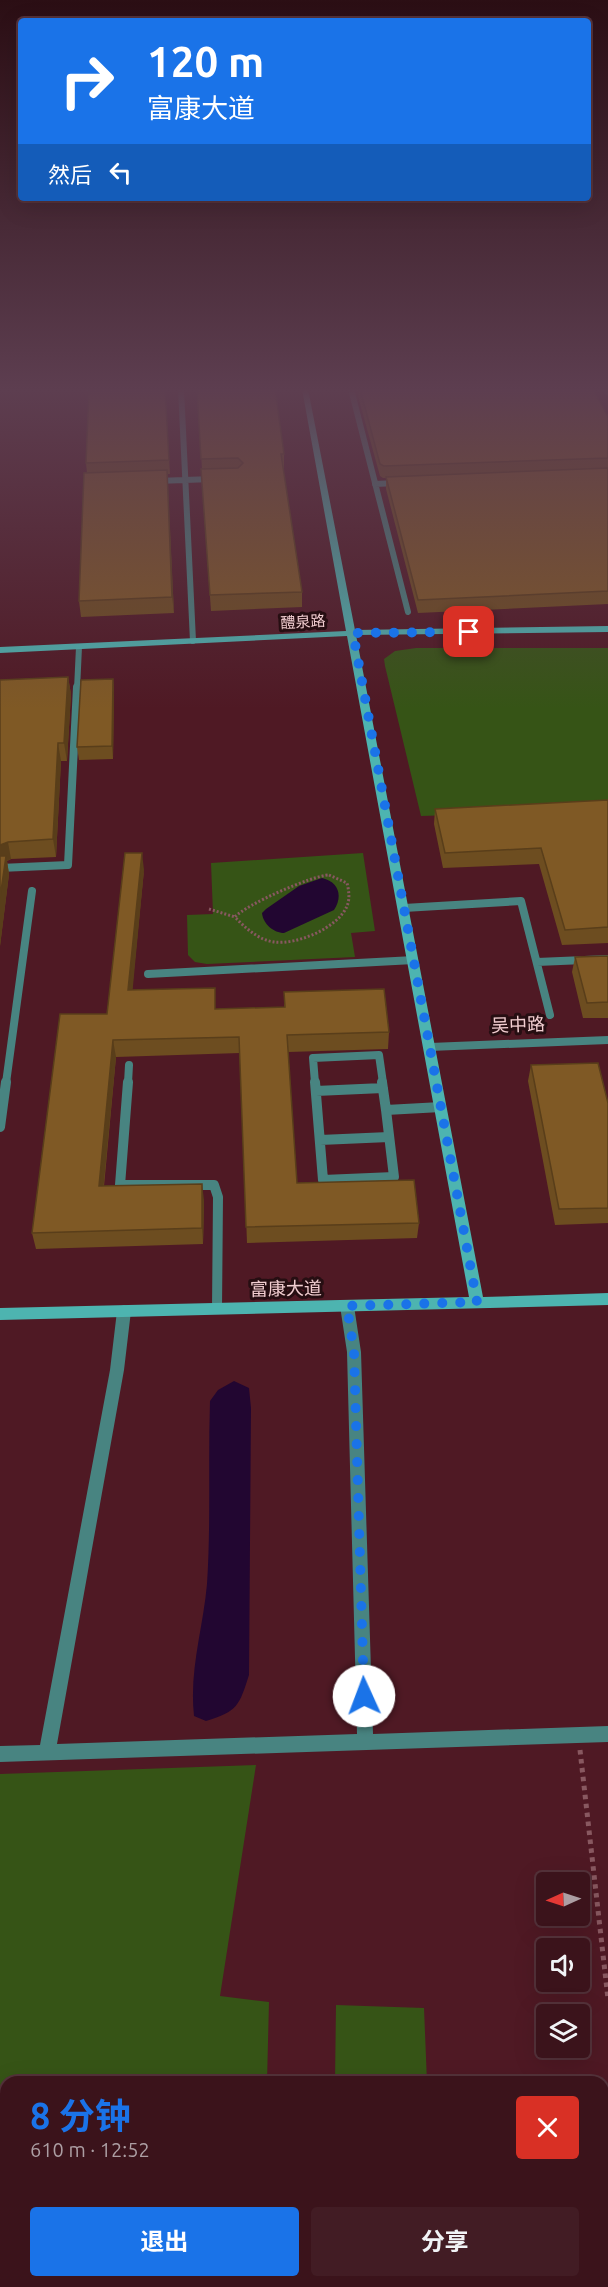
<!DOCTYPE html>
<html lang="zh">
<head>
<meta charset="utf-8">
<style>
	:root { --surface:#3b131b; --page:#421c24; --text:#f1f3f6; --muted:#ac9ea3; --line:#54323a; --accent:#1a73e8 }
	body { margin:0; font-family:Ubuntu,"Noto Sans SC",sans-serif; background:var(--page); color:var(--text); height:100vh; display:flex; flex-direction:column; font-size:22px; white-space:nowrap }
	* { box-sizing:border-box; margin:0 }
	p { font-size:20px; color:var(--muted) }
	.icon { flex:none; width:33px; height:33px; fill:none; stroke:currentColor; stroke-width:2; stroke-linecap:round; stroke-linejoin:round }
	.map { position:relative; flex:1; overflow:hidden }
	.side { position:absolute; left:0px; top:2076px; width:609px; height:212px; display:flex; flex-direction:column; background:var(--surface); border-radius:18px 18px 0 0; box-shadow:0 6px 24px #0002,0 0 0 2px var(--line) }
	.side>* { flex:none }
	.banner { position:absolute; left:18px; top:18px; width:573px; height:183px; border-radius:6px; box-shadow:0 6px 24px #0002,0 0 0 2px var(--line); background:#1a73e8; color:#fff; overflow:hidden }
	.needle { width:39px; rotate:267deg }
	.controls { position:absolute; left:536px; top:1872px; display:grid; gap:12px }
	.controls a { display:grid; place-items:center; width:54px; height:54px; border-radius:6px; background:var(--surface); box-shadow:0 6px 24px #0002,0 0 0 2px var(--line); font-size:30px }
	.pin { position:absolute; display:grid; place-items:center; width:51px; height:51px; color:#fff; margin:-26px; border-radius:12px; box-shadow:0 3px 9px #0006 }
	.me { position:absolute; width:66px; margin:-33px; rotate:358deg; stroke-linejoin:round; filter:drop-shadow(0 0 4px #0008) }
	.turn { display:flex; align-items:center; gap:21px; height:126px; padding:0 30px; font-size:27px }
	.turn .icon { width:78px; height:78px; stroke-width:2.5 }
	.turn b { display:block; font-size:42px; line-height:51px }
	.then { display:flex; align-items:center; height:57px; padding:0 30px; background:#0003; gap:12px; font-size:22px }
	.round { display:grid; place-items:center; flex:none; width:63px; height:63px; border-radius:6px; background:var(--page) }
	.head { display:flex; align-items:center; justify-content:space-between; height:102px; padding:0 30px }
	h1 { font-size:36px; font-weight:700; line-height:45px; color:var(--accent) }
	.button { display:flex; gap:12px; margin-top:auto; padding:12px 30px }
	.button a { flex:1; height:69px; border-radius:6px; background:var(--accent); color:#fff; font-size:24px; font-weight:700; line-height:69px; text-align:center }
	.button a+a { background:var(--page); color:var(--text) }
	.map>svg:first-child { display:block }
</style>
</head>
<body>
<div class="map">
<svg width="608" height="2287" viewBox="0 0 608 2287">
	<rect width="100%" height="100%" fill="#4f1924"/>
	<path fill="#365416" d="M608,648v162l-187,6 -36,-150 -1,-7 11,-8 21,-3z
		M363,853l12,78 -24,2 4,24 -148,7 -12,-2 -7,-7 -1,-40 26,-1 -2,-51z
		M256,1765l-36,231 49,6 -2,80h-261v200h429v5h-435v-513z
		M336,2005l88,3 3,74h-92z"/>
	<path fill="#220631" d="M322,878c17,4 21,18 12,32l-50,23c-10,0 -21,-9 -22,-20l4,-4 33,-23z
		M234,1381l15,7 2,20 -2,267c-10,31 -11,36 -43,46l-12,-5c-5,-46 9,-87 13,-132 4,-60 1,-122 3,-183l8,-11z"/>
	<g fill="none" stroke-linecap="round" stroke-linejoin="round">
		<path stroke="#885860" stroke-width="3" stroke-dasharray="2 2" stroke-linecap="butt" d="M329,875l18,8c2,8 3,16 0,23 -9,22 -50,39 -73,36 -15,-2 -29,-14 -39,-25 10,-12 78,-42 94,-42z
			M209,909l26,8"/>
		<path stroke="#885860" stroke-width="5" stroke-dasharray="4.5 4.5" stroke-linecap="butt" d="M580,1750l28,249"/>
		<path stroke="#488481" stroke-width="6" d="M88,389h10
			M181,389l12,252
			M351,389l57,223
			M606,389l2,3
			M157,481l55,-2
			M375,484l22,-1
			M77,689l2,-42"/>
		<path stroke="#488481" stroke-width="8" d="M0,868l68,-3 9,-178
			M404,908l117,-7 29,114
			M537,962l71,-3
			M148,974l266,-14
			M6,1083l26,-192
			M128,1083l1,-18
			M315,1083l-2,-25 66,-3 4,28"/>
		<path stroke="#488481" stroke-width="10" d="M128,1082l-8,103h94l4,12 -1,112
			M315,1082l8,98 71,-3 -8,-67
			M382,1082l4,28
			M316,1091l67,-3
			M386,1110l55,-3
			M0,1127l6,-45
			M320,1140l69,-3"/>
		<path fill="#488481" fill-rule="evenodd" d="M608,1036v8l-178,7 -6,-4 6,-4z
			M347,1300l5,2 2,4 7,46 12,382 235,-8v16l-608,20v-16l40,-1 70,-375 7,-59 2,-4 5,-2 5,2 2,4 -7,59 -67,374 300,-10 -10,-382 -7,-46 2,-4z"/>
		<path fill="#4db4b0" fill-rule="evenodd" d="M302,389h6l47,241 253,-4v6l-252,3 127,662 125,-4v12l-608,15v-12l469,-11 -122,-661 -347,17v-6l346,-16z"/>
	</g>
	<path fill="#6d4d20" d="M165,389l5,85h-3l7,139 -93,4 -2,-16 8,-128 -1,-10z
		M197,389l87,65v15h-1l19,123v15l-91,4 -9,-127v-15z
		M356,389h237l15,28v187l-190,9 -32,-124v-11h-3l-3,-2z
		M68,677l3,17 -4,67h-6l-5,96 -45,2 -4,2 2,13 -9,72v-266z
		M113,679l1,13 -1,67 -34,1 -2,-13z
		M608,800v143l-46,2 -23,-81 -96,4 -9,-44 1,-15z
		M144,870l-12,120 84,19 68,-2v-15l105,40 -1,17 -100,3 9,131 122,40 -2,15 -170,5 -7,-190 -124,4 -12,129 100,14 -1,44 -167,5 -4,-16 75,-219z
		M608,956v62h-25l-11,-46 3,-15z
		M531,1065l77,38v120l-53,2 -27,-144z"/>
	<path fill="#593e1a" d="M167,470l1,15 6,128 -2,-16z
		M68,677l3,17 -4,67 -3,-18z
		M113,679l1,13 -1,67 -1,-13z
		M58,743l3,18 -5,96 -3,-18z
		M8,842l3,17 -4,2 2,13 -9,72v-101z
		M142,853l2,17 -13,137 -3,-17z
		M113,1040l3,17 -14,145 -3,-16z
		M202,1184l2,16 -1,44 -1,-16z"/>
	<path fill="#7f5925" stroke="#593e1a" stroke-width="1.5" d="M89,389h76l4,71 -83,3z
		M197,389h78l9,65h-3l21,138 -92,3 -9,-126 37,-1 5,-5 -5,-5 -37,1z
		M360,389h233l15,28v41l-224,8 -4,-2z
		M608,468v123l-190,9 -32,-123z
		M167,470l5,127 -93,4 5,-128z
		M68,677l-4,66h-6l-5,96 -45,3 -8,3v-165z
		M113,679l-1,67 -35,1 4,-67z
		M608,800v127l-43,3 -24,-82 -96,5 -10,-44z
		M125,853h17l-14,137 87,-2v21l70,-2 -1,-15 100,-3 5,43 -102,3 10,148 117,-3 5,43 -173,4 -7,-190 -126,3 -14,146 103,-2v44l-170,5 28,-219h47z
		M0,856h6l-6,42z
		M608,956v46l-21,1 -12,-46z
		M598,1063l10,40v105l-49,1 -28,-144z"/>
	<linearGradient id="sky" x2="0" y2="1"><stop stop-color="#2b0e14"/><stop offset="0.55" stop-color="#5d3e50"/><stop offset="1" stop-color="#5d3e50" stop-opacity="0"/></linearGradient>
	<rect width="608" height="709" fill="url(#sky)"/>
	<g fill="none" stroke-linecap="round" stroke-linejoin="round">
		<path stroke="#1a73e8" stroke-width="10" stroke-dasharray="0 18" d="M364,1696l-10,-344 -7,-46 130,-4 -124,-669 116,-1"/>
	</g>
	<g text-anchor="middle" stroke-width="6" stroke-linejoin="round" paint-order="stroke">
		<g font-size="15" fill="#f2ced1" stroke="#260e12">
			<text transform="translate(303 622) rotate(-3)" y="5">醴泉路</text>
		</g>
		<g font-size="18" fill="#f2ced1" stroke="#260e12">
			<text transform="translate(518 1025) rotate(-2)" y="6">吴中路</text>
			<text transform="translate(286 1289) rotate(-1)" y="6">富康大道</text>
		</g>
	</g>
</svg>
<div class="controls">
<a><svg class="needle" viewBox="-14 -14 28 28"><path d="M0-13l5 13h-10z" fill="#e53935"/><path d="M0 13l5-13h-10z" fill="#ac9ea3"/></svg></a>
<a><svg class="icon" aria-label="sound" viewBox="0 0 24 24"><path d="M4 9h4l5-4v14l-5-4H4zM17 9q2 3 0 6"/></svg></a>
<a><svg class="icon" aria-label="layers" viewBox="0 0 24 24"><path d="M12 4l9 5-9 5-9-5zM3 14l9 5 9-5"/></svg></a>
</div>
<div class="pin" style="left:469px;top:632px;background:#d93025"><svg class="icon" aria-label="arrive" viewBox="0 0 24 24"><path d="M6 21V4h12l-3 4 3 4H6"/></svg></div>
<svg class="me" style="left:364px;top:1696px" viewBox="-20 -20 40 40"><circle r="19" fill="#fff"/><path d="M0-13L10 11 0 6-10 11z" fill="#1a73e8"/></svg>
<div class="banner">
<div class="turn"><svg class="icon" aria-label="right" viewBox="0 0 24 24"><path d="M7 20v-9h11M14 6l5 5-5 5"/></svg><div><b>120 m</b>富康大道</div></div>
<div class="then">然后<svg class="icon" aria-label="left" viewBox="0 0 24 24"><path d="M17 20v-9H6M10 6l-5 5 5 5"/></svg></div>
</div>
<section class="side">
<div class="head"><div><h1>8 分钟</h1><p>610 m · 12:52</p></div><a class="round" style="background:#d93025;color:#fff"><svg class="icon" aria-label="close" viewBox="0 0 24 24"><path d="M6 6l12 12M18 6L6 18"/></svg></a></div>
<div class="button"><a>退出</a><a>分享</a></div>
</section>
</div>
</body>
</html>
